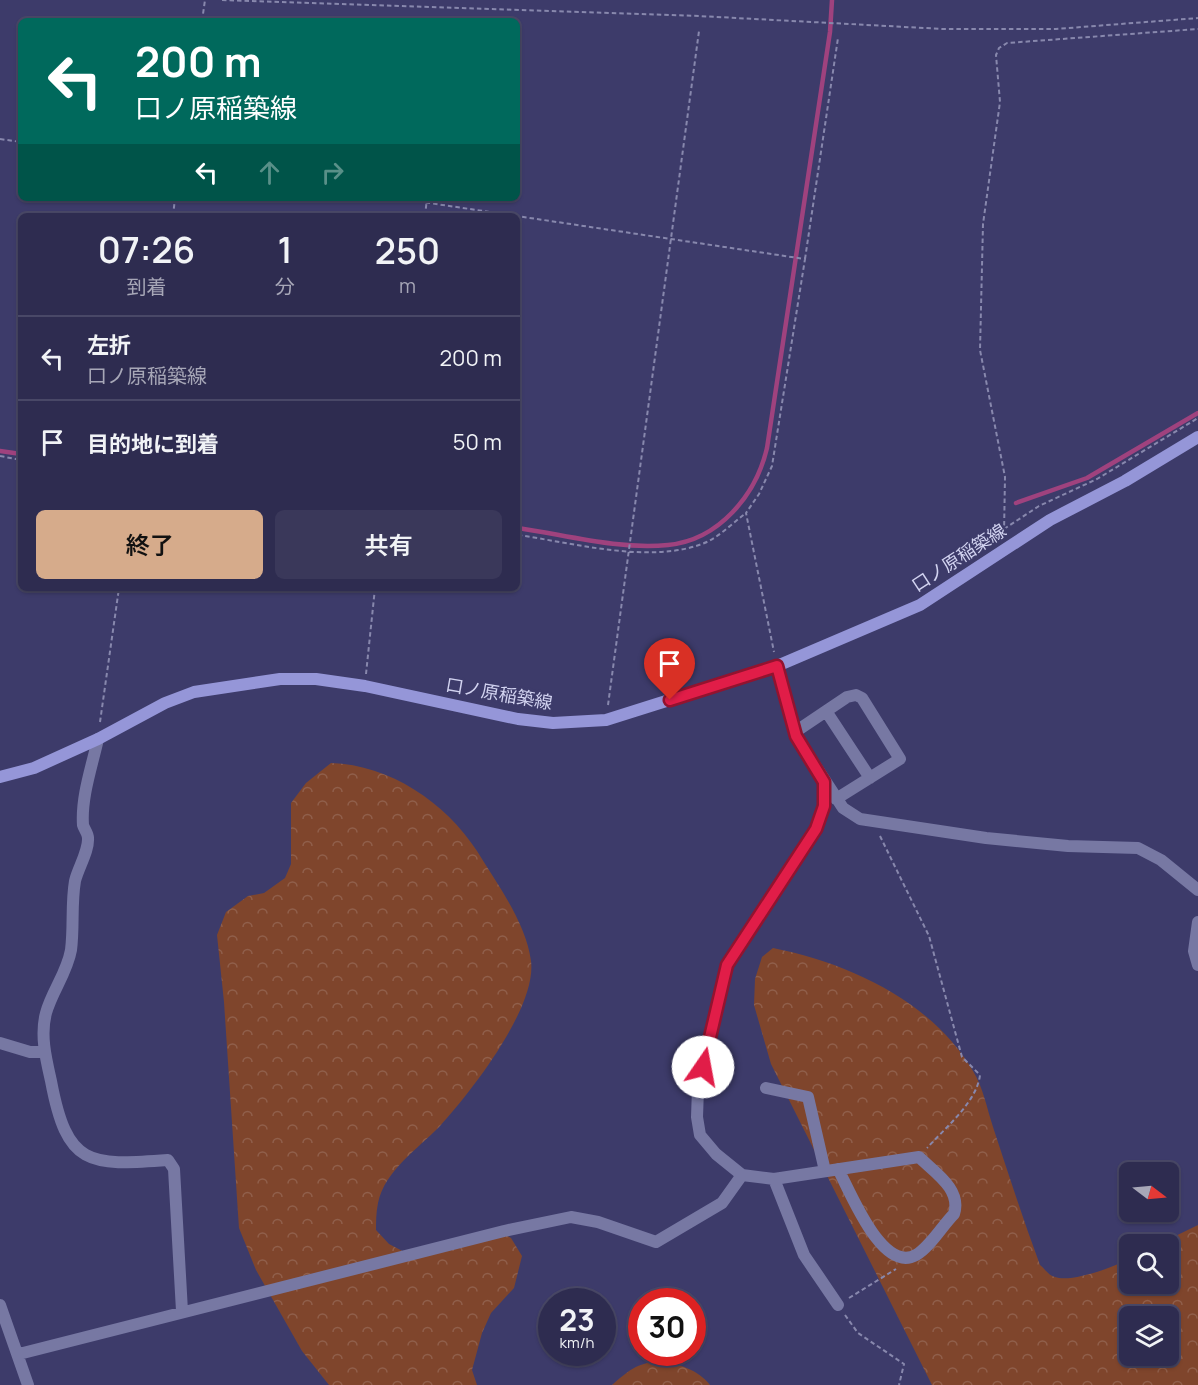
<!DOCTYPE html>
<html lang="ja">
<head>
<meta charset="utf-8">
<style>
	:root { --surface:#2e2c50; --page:#3a385a; --text:#f1f3f6; --muted:#a7a7b7; --line:#494867; --accent:#d6ab8b }
	body { margin:0; font-family:Manrope,"Noto Sans JP",sans-serif; background:var(--page); color:var(--text); height:100vh; display:flex; flex-direction:column; font-size:22px; white-space:nowrap }
	* { box-sizing:border-box; margin:0 }
	p { font-size:20px; color:var(--muted) }
	.icon { flex:none; width:33px; height:33px; fill:none; stroke:currentColor; stroke-width:2; stroke-linecap:round; stroke-linejoin:round }
	.map { position:relative; flex:1; overflow:hidden }
	.panel { position:absolute; left:18px; top:213px; width:502px; height:378px; display:flex; flex-direction:column; background:var(--surface); border-radius:9px; box-shadow:0 2px 4px #0004,0 0 0 2px var(--line) }
	.panel>* { flex:none }
	.hud { position:absolute; left:18px; top:18px; width:502px; height:183px; border-radius:9px; box-shadow:0 2px 4px #0004,0 0 0 2px var(--line); background:#00695c; color:#fff; overflow:hidden }
	.needle { width:39px; rotate:106deg }
	.buttons { position:absolute; left:1119px; top:1162px; display:grid; gap:12px }
	.buttons a { display:grid; place-items:center; width:60px; height:60px; border-radius:9px; background:var(--surface); box-shadow:0 2px 4px #0004,0 0 0 2px var(--line); font-size:30px }
	.speed { position:absolute; left:538px; top:1288px; display:flex; gap:12px; font-size:30px; font-weight:700; text-align:center }
	.speed>* { display:grid; place-content:center; width:78px; height:78px; border-radius:50%; background:var(--surface); box-shadow:0 2px 4px #0004,0 0 0 2px var(--line); line-height:1 }
	.speed small { font-size:15px; font-weight:400 }
	.speed .limit { border:9px solid #d22; background:#fff; color:#111 }
	.pin { position:absolute; display:grid; place-items:center; width:51px; height:51px; color:#fff; margin:-62px -26px; border-radius:50% 50% 50% 0; rotate:-45deg; box-shadow:0 0 6px #0007 }
	.pin .icon { rotate:45deg }
	.me { position:absolute; width:66px; margin:-33px; rotate:12deg; stroke-linejoin:round; filter:drop-shadow(0 0 4px #0008) }
	.turn { display:flex; align-items:center; gap:21px; height:126px; padding:0 18px; font-size:27px }
	.turn .icon { width:78px; height:78px; stroke-width:2.5 }
	.turn b { display:block; font-size:42px; line-height:51px }
	.lanes { display:flex; align-items:center; height:57px; padding:0 18px; background:#0003; justify-content:center; gap:30px; direction:ltr }
	.lanes .off { opacity:.35 }
	.eta { display:flex; justify-content:space-evenly; align-items:center; height:102px; text-align:center }
	.eta b { font-size:36px; font-weight:600; line-height:42px }
	.button { display:flex; gap:12px; margin-top:auto; padding:12px 18px }
	.button a { flex:1; height:69px; border-radius:9px; background:var(--accent); color:#111; font-size:24px; font-weight:600; line-height:69px; text-align:center }
	.button a+a { background:var(--page); color:var(--text) }
	ul { padding:0; list-style:none }
	li { display:flex; align-items:center; gap:18px; height:84px; padding:0 18px; border-top:2px solid var(--line) }
	li div { flex:1 }
	li b { display:block; font-size:22px }
	li em { font-style:normal }
	.map>svg:first-child { display:block }
</style>
</head>
<body>
<div class="map">
<svg width="1198" height="1385" viewBox="0 0 1198 1385">
	<defs>
		<pattern id="forest-crowns" width="20" height="18" patternUnits="userSpaceOnUse" patternTransform="scale(1.5)"><rect width="20" height="18" fill="#7f452c"/><path d="M2 6a3 3 0 1 1 6 0M12 15a3 3 0 1 1 6 0" fill="none" stroke="#905f4b"/></pattern>
	</defs>
	<rect width="100%" height="100%" fill="#3d3b6a"/>
	<path fill="url(#forest-crowns)" fill-rule="evenodd" d="M331,763c59,2 114,39 146,88 20,33 49,71 54,110 6,47 -61,132 -91,165 -22,23 -55,44 -62,77 -2,9 -2,19 -2,27l13,14 21,11 89,-24 12,7 11,18 -8,32 -23,25 -9,20 -10,37 5,15h-148l-27,-34 -46,-81 -17,-42 -15,-226 -7,-67 9,-23 22,-16 16,-3 21,-15 6,-14v-61l15,-20z
		M773,948c76,15 160,54 200,123 10,16 14,38 20,56 15,46 30,92 47,138 5,4 9,11 15,12 16,6 59,-10 74,-18l1,25h38v-39h-11l41,-20v160h-266l-161,-321 -17,-59 1,-26 7,-22zM1130,1317h38v39h-38z
		M659,1361c18,2 40,9 51,24h-98c16,-14 25,-22 47,-24z"/>
	<g fill="none" stroke-linecap="round" stroke-linejoin="round">
		<path stroke="#9f427e" stroke-width="4.5" d="M0,451l21,3
			M1016,503l71,-25 111,-65
			M518,528c48,7 101,22 150,17 51,-5 88,-50 99,-97l63,-416 2,-32"/>
		<path stroke="#8888ad" stroke-width="2" stroke-dasharray="4.5 3" stroke-linecap="butt" d="M222,0l477,16 244,13h113l142,-11
			M202,21l3,-21
			M0,139l21,3
			M396,198l409,61 -33,207 -13,28 -13,19 28,139
			M173,216l2,-18
			M425,216l2,-18
			M805,259l33,-221
			M0,456l21,4
			M1004,529l35,-23 58,-27 101,-61
			M1004,533l1,-56 -25,-127 3,-126 17,-122 -4,-47 3,-7 8,-5 191,-14
			M518,535c56,8 137,31 191,6 13,-7 25,-19 37,-28
			M366,674l9,-86
			M608,705l91,-674
			M100,722l19,-134
			M880,836l49,100 33,121 18,18c-3,27 -36,54 -53,73
			M849,1298l47,-29
			M845,1315l13,18 46,31 -5,21"/>
		<path stroke="#7778a3" stroke-width="12" d="M777,666l19,70 47,72 17,11 126,19 82,8 70,2 23,12 37,30
			M826,711l44,67
			M795,732l52,-35 9,-2 6,3 38,61 -64,40
			M98,739c-6,27 -17,58 -15,86 1,4 5,8 5,13 1,13 -10,30 -13,43 -4,23 -1,46 -4,69 -4,23 -19,41 -25,63 -6,22 0,46 5,68 16,85 37,85 117,79l6,9 8,142
			M824,782v24l-8,23 -89,136 -29,124 -1,28 3,18 16,19 26,21 32,4 145,-22c15,15 43,32 35,57 -12,12 -24,33 -38,41 -34,19 -66,-64 -78,-86
			M1198,922l-4,29 4,14
			M0,1043l30,9h15
			M766,1088l42,9 17,74
			M774,1179l30,76 34,50
			M0,1305l28,80
			M19,1354l485,-123 67,-14 27,5 58,20 66,-39 20,-28"/>
		<path stroke="#9596d8" stroke-width="12" d="M0,777l34,-9 64,-29 67,-36 29,-11 86,-13h36l49,7 153,33 35,4 53,-3 171,-54 143,-61 130,-85 75,-39 73,-44"/>
	</g>
	<g fill="none" stroke-linecap="round" stroke-linejoin="round">
		<g stroke="#92132f" stroke-width="15">
			<path id="route" d="M670,700l107,-34 19,70 28,46v24l-8,23 -89,136 -24,102"/>
		</g>
		<use href="#route" stroke="#e11d48" stroke-width="10"/>
	</g>
	<g text-anchor="middle" stroke-width="5" stroke-linejoin="round" paint-order="stroke">
		<g font-size="18" fill="#d2d3f0" stroke="#3d3b6a">
			<text transform="translate(959 558) rotate(-33)" y="6">口ノ原稲築線</text>
			<text transform="translate(499 694) rotate(10)" y="6">口ノ原稲築線</text>
		</g>
	</g>
</svg>
<div class="buttons">
<a><svg class="needle" viewBox="-14 -14 28 28"><path d="M0-13l5 13h-10z" fill="#e53935"/><path d="M0 13l5-13h-10z" fill="#a7a7b7"/></svg></a>
<a><svg class="icon" aria-label="search" viewBox="0 0 24 24"><circle cx="10" cy="10" r="6"/><path d="M15 15l6 6"/></svg></a>
<a><svg class="icon" aria-label="layers" viewBox="0 0 24 24"><path d="M12 4l9 5-9 5-9-5zM3 14l9 5 9-5"/></svg></a>
</div>
<div class="speed"><div>23<small>km/h</small></div><div class="limit">30</div></div>
<div class="pin" style="left:670px;top:700px;background:#d93025"><svg class="icon" aria-label="arrive" viewBox="0 0 24 24"><path d="M6 21V4h12l-3 4 3 4H6"/></svg></div>
<svg class="me" style="left:703px;top:1067px" viewBox="-20 -20 40 40"><circle r="19" fill="#fff"/><path d="M0-13L10 11 0 6-10 11z" fill="#e11d48"/></svg>
<div class="hud">
<div class="turn"><svg class="icon" aria-label="left" viewBox="0 0 24 24"><path d="M17 20v-9H6M10 6l-5 5 5 5"/></svg><div><b>200 m</b>口ノ原稲築線</div></div>
<div class="lanes"><svg class="icon" aria-label="left" viewBox="0 0 24 24"><path d="M17 20v-9H6M10 6l-5 5 5 5"/></svg><svg class="icon off" aria-label="ahead" viewBox="0 0 24 24"><path d="M12 20V5M6 11l6-6 6 6"/></svg><svg class="icon off" aria-label="right" viewBox="0 0 24 24"><path d="M7 20v-9h11M14 6l5 5-5 5"/></svg></div>
</div>
<section class="panel">
<div class="eta">
<div><b>07:26</b><p>到着</p></div>
<div><b>1</b><p>分</p></div>
<div><b>250</b><p>m</p></div>
</div>
<ul>
<li><svg class="icon" aria-label="left" viewBox="0 0 24 24"><path d="M17 20v-9H6M10 6l-5 5 5 5"/></svg><div><b>左折</b><p>口ノ原稲築線</p></div><em>200 m</em></li>
<li><svg class="icon" aria-label="arrive" viewBox="0 0 24 24"><path d="M6 21V4h12l-3 4 3 4H6"/></svg><div><b>目的地に到着</b></div><em>50 m</em></li>
</ul>
<div class="button"><a>終了</a><a>共有</a></div>
</section>
</div>
</body>
</html>
